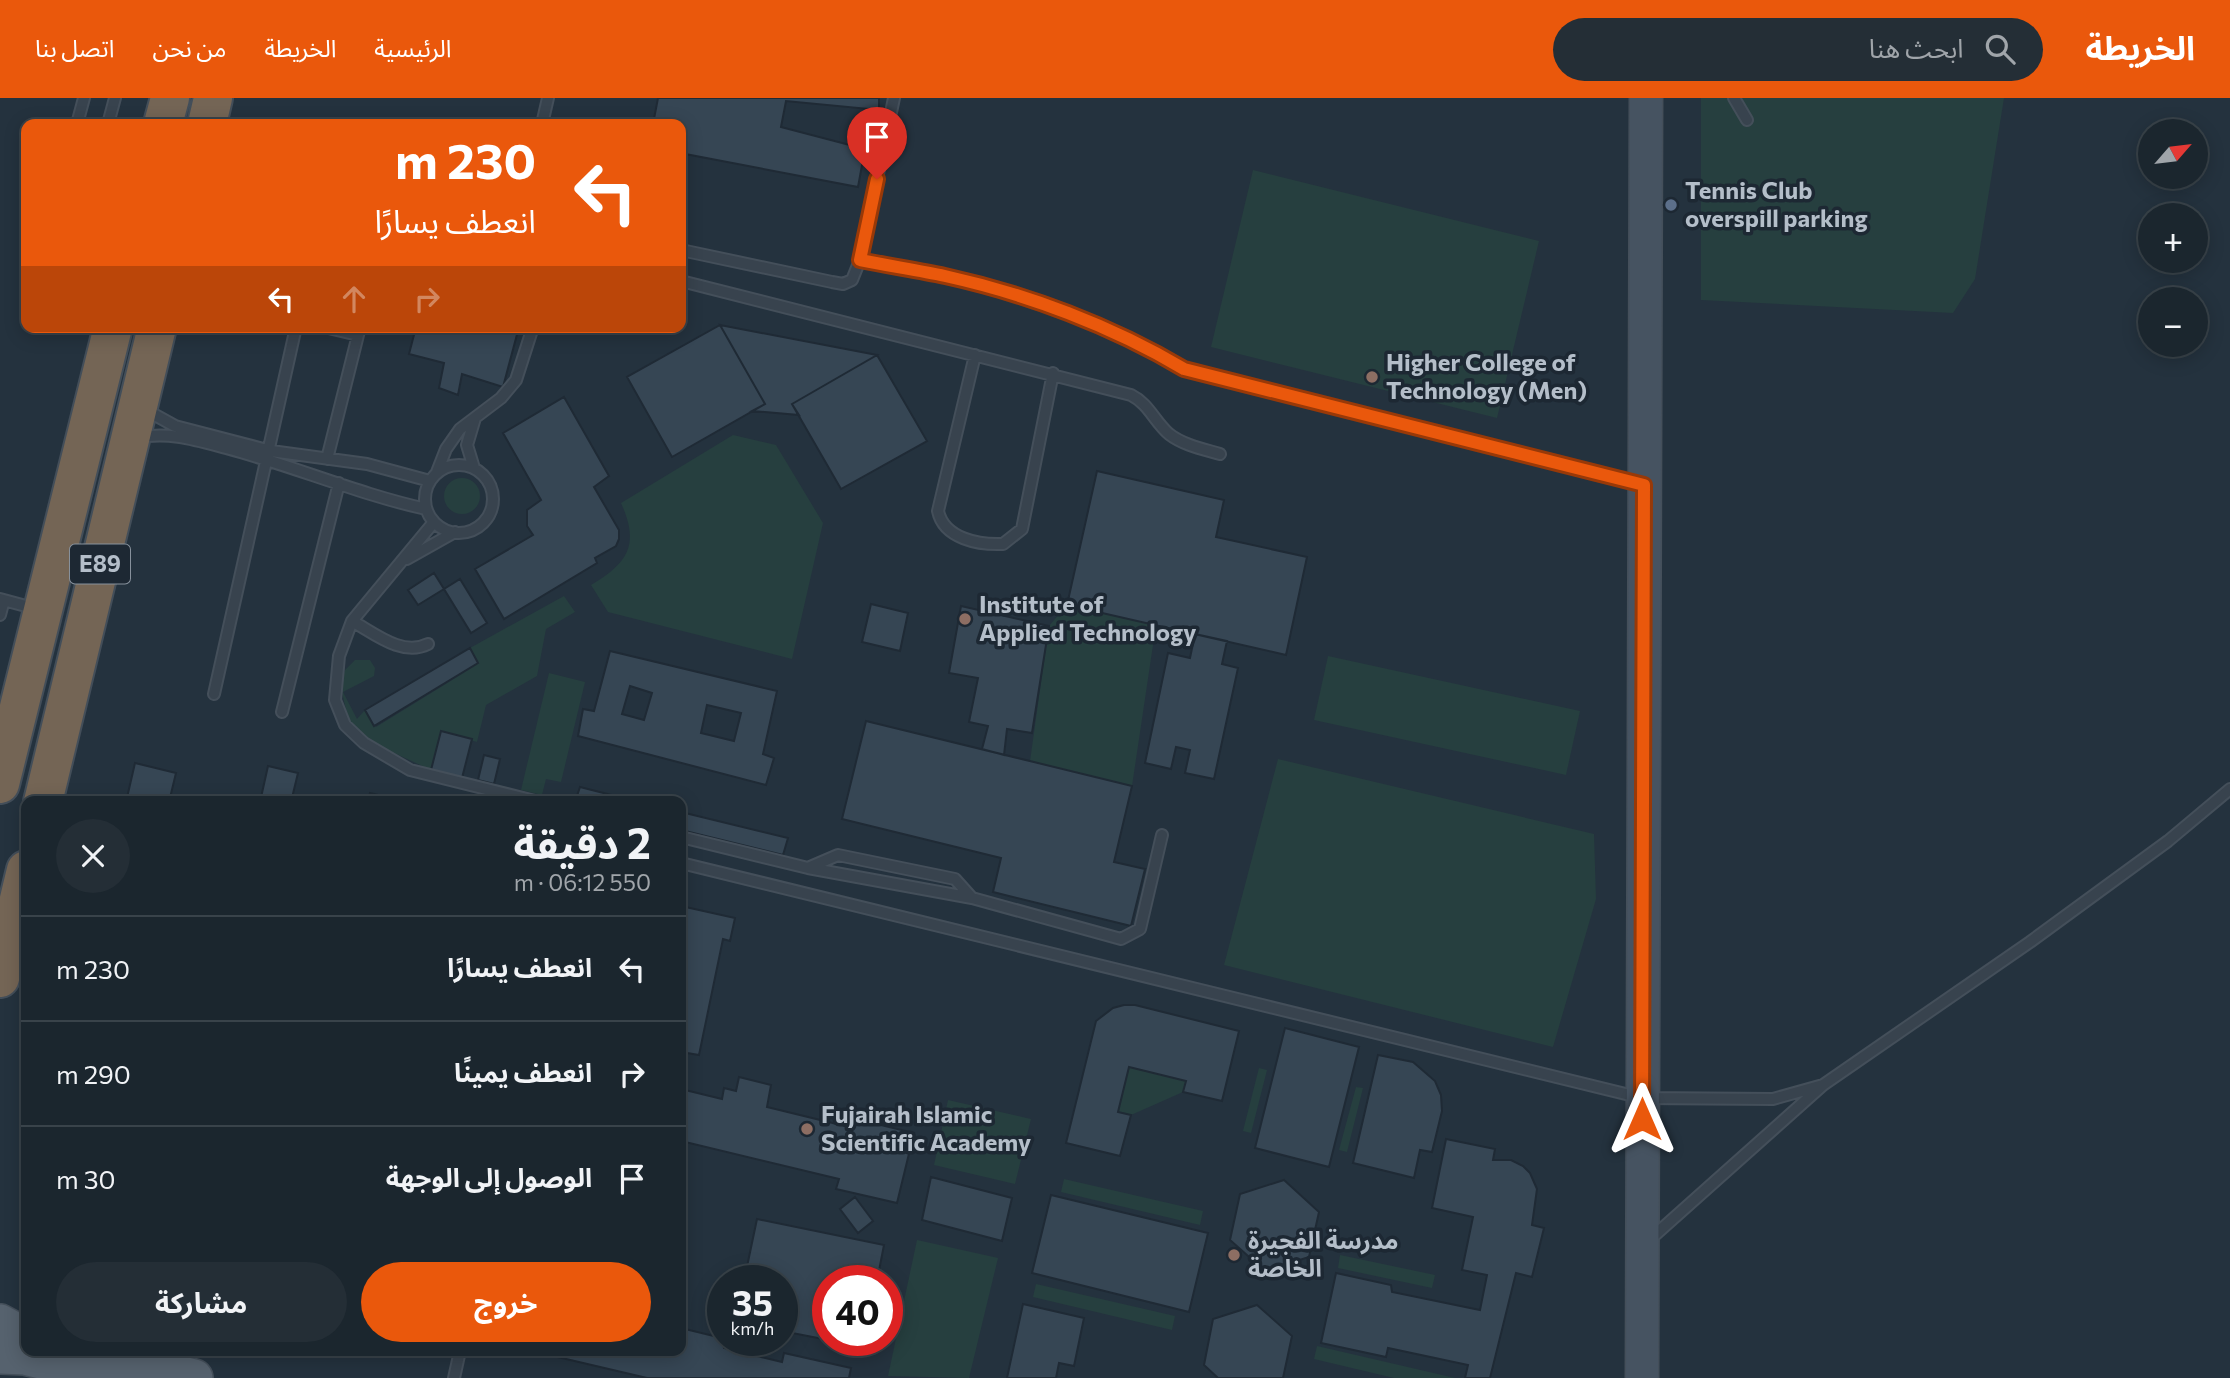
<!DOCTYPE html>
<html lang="ar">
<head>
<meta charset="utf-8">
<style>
	:root { --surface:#1b262e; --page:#242e36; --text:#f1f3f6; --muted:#a0a5aa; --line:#39434a; --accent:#ea580c }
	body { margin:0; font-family:Commissioner,"Noto Sans Arabic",sans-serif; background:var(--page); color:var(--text); direction:rtl; height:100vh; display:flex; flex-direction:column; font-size:26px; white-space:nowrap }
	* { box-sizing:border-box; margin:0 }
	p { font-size:23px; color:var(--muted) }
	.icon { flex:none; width:38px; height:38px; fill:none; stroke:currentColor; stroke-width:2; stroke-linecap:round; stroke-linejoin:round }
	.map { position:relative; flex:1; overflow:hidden; direction:ltr }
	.side { position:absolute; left:21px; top:698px; width:665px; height:560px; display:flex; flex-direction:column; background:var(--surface); border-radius:14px; box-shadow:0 4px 18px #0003,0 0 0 2px var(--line); direction:rtl }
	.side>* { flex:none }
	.guide { position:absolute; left:21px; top:21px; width:665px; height:214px; border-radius:14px; box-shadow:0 4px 18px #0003,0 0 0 2px var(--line); direction:rtl; background:#ea580c; color:#fff; overflow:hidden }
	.needle { width:46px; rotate:62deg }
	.controls { position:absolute; left:2138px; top:21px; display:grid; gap:14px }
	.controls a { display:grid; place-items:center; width:70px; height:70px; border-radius:50%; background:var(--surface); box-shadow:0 4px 18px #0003,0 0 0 2px var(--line); font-size:35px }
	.speed { position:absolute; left:707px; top:1167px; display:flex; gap:14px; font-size:35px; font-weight:700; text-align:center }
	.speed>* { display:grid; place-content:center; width:91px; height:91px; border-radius:50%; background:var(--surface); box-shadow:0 4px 18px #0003,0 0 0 2px var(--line); line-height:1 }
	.speed small { font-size:18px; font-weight:400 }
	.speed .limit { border:10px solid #d22; background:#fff; color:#111 }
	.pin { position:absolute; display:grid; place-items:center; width:60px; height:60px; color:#fff; margin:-72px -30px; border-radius:50% 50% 50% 0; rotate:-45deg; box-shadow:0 0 7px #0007 }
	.pin .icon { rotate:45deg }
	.me { position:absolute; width:77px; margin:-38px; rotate:0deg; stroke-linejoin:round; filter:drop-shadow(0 0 5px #0008) }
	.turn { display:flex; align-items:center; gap:24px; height:147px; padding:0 35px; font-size:32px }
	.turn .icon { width:91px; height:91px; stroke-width:2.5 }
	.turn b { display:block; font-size:49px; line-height:60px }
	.lanes { display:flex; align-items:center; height:66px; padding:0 35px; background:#0003; justify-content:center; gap:35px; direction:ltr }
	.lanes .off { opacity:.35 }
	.round { display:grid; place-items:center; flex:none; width:74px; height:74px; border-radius:37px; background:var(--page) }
	.headline { display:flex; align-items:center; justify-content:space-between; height:119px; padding:0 35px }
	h1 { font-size:42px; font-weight:700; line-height:52px }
	.button { display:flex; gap:14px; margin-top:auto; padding:14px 35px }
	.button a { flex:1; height:80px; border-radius:42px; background:var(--accent); color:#fff; font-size:28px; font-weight:700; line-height:80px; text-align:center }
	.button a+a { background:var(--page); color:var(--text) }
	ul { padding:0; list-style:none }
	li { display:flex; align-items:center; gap:21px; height:105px; padding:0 35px; border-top:2px solid var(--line) }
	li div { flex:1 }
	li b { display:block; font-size:26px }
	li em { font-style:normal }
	header { display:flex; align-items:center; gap:42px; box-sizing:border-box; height:98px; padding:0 35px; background:var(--accent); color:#fff }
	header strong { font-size:33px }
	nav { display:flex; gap:38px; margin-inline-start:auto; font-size:24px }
	.search { width:490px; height:63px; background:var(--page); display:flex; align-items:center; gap:18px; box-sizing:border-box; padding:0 24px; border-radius:38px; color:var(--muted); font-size:26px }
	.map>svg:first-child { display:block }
</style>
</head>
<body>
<header>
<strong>الخريطة</strong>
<div class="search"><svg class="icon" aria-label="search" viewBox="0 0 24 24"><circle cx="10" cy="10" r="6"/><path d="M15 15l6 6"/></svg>ابحث هنا</div>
<nav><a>الرئيسية</a><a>الخريطة</a><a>من نحن</a><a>اتصل بنا</a></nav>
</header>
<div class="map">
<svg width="2230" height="1280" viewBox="0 0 2230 1280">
	<rect width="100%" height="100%" fill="#24323e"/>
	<path fill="#263f3f" d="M1701,0h303l-29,181 -22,34 -252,-13z
		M1253,72l286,71 -42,177 -286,-71z
		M733,337l43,10 47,78 -31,136 -184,-47 -17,-27c37,-22 49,-40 30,-82z
		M444 398a18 18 0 1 1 36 0a18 18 0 1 1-36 0Z
		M564,498l11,16 -29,17 -9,47 -51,29 -9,37 -36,-11 -10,39 -65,-30 -16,-13 -10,-43 5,-14 10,-10h15l5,8 -1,8 -31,16 14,27 8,-9 11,17 102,-63 -8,-16z
		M1067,507l89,20 -24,161 -102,-25 19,-135z
		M1328,558l252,55 -14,64 -252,-55z
		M549,575l36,9 -24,100 -15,-3 -4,16 -21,-5z
		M1278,661l316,75 2,65 -43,148 -329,-82z
		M1129,969l57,14 -3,11 -52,23 -13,-3z
		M1259,970l8,2 -16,63 -8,-2z
		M1356,989l7,1 -16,64 -8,-2z
		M948,1002l83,19 -16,65 -81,-19z
		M1064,1081l139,32 -3,14 -139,-33z
		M917,1142l81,18 -29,120 -81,-2z
		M1340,1157l95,20 -3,13 -94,-20z
		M1036,1186l139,32 -3,14 -139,-33z
		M1317,1248l138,32h-61l-80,-19z"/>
	<path fill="#364654" stroke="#1f2a35" stroke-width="2" fill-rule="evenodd" d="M658,0h221v12l-93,-9 -5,26 84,22 -7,38 -173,-33 -4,18v-48h-28z
		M720,227l45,79 -93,53 -45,-80z
		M720,227l157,30 -85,49 7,11 -47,-4 13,-7z
		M416,229h103l-16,60 -41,-13 -4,21 -19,-7 5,-25 -35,-9z
		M877,257l50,86 -86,48 -49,-85z
		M564,299l45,79 -15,11 25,43v9l-3,7 -21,12 2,5 -93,56 -29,-50 58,-34 -6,-9v-16l14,-10 -38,-67z
		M1097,373l127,29 -8,37 91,20 -21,98 -219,-50z
		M434,475l10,16 -26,16 -10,-15z
		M460,481l27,44 -16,10 -27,-44z
		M871,506l37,9 -8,38 -38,-9z
		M961,508l88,20 -17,107 -25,-4 -3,26 -22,-6 6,-23 -19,-4 9,-44 -29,-5z
		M1195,536l32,7 -5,23 16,4 -24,111 -29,-6 5,-23 -14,-3 -5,22 -26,-6 23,-110 22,5z
		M470,550l8,15 -104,63 -9,-16z
		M610,553l167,40 -14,63 11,4 -8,27 -188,-49 5,-27 11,2zM630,588l22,7 -8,27 -22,-6zM707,607l34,8 -7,28 -33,-8z
		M866,623l266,65 -18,76 31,7 -14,57 -138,-34 8,-34 -159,-39z
		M441,633l31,8 -10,39 -31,-8z
		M484,657l16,4 -6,25 -16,-4z
		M135,665l41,10 -7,29h-43z
		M268,668l30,7 -7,29h-31z
		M580,689l59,15h-64z
		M370,695l33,8v1h-35z
		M681,714l107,26 -5,17 -102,-25z
		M681,808l54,12 -5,23 -7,-2 -24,116 -18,-3z
		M1124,907h11l104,26 -17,70 -39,-9 3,-11 -57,-14 -11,45 13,3 -11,41 -54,-13 30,-122 17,-13z
		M1285,930l74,19 -30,120 -74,-19z
		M1378,957l35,7 22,19 6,14 1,16 -10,41 -12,-2 -6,28 -61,-15z
		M739,979l32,8 -4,22 82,20 3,-9 62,15 -17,70 -61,-14 3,-10 -158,-38v-52l41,10 2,-11 12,3z
		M1446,1041l49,10 -2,11h18l12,6 7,7 7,16 -5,36 12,3 -12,49 -16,-4 -26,105h-25l3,-13 -80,-17 -2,9 -65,-14 15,-70 55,12 1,7 88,18 7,-35 -25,-5 11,-53 -41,-9z
		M931,1079l81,21 -10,43 -80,-21z
		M1284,1082l35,32 -10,45 -44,14 -35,-31 10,-46z
		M1051,1097l157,38 -19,79 -157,-39z
		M855,1099l18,24 -15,12 -18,-24z
		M757,1121l127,26 -7,36h-49v59l-46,-9v-50h-38z
		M1023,1206l61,14 -10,48 -15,-3 -3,15h-49z
		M1257,1207l35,31 -9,42h-65l-14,-13 9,-46z
		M681,1230l41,10 2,10 58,14 2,-9 67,15 -2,10h-202l-115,-27h149z
		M829,1242h36l-2,8z"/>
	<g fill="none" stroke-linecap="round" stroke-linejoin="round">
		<g stroke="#444f5a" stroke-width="14">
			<path id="lane" d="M1734,0l13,22
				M77,26l7,-26
				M108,26l7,-26
				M542,26l6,-26
				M681,152l151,32 11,2 9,-4 8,-20 34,-162
				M860,162c28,6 57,10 85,16 82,18 167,50 239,93l457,115
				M681,183l450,114c18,9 23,26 38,39 14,11 34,15 51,20
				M324,229l34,8
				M975,257l-37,156c6,28 41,34 65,33l19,-15 31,-156
				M146,312l29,16 96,25 96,13 63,17
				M136,340c32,-7 60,2 90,10 68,18 132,46 200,61
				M327,361l33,-132
				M425 401a34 34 0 1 1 68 0a34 34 0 1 1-68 0Z
				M474,370l-7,-23 8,-27
				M437,374l9,-23 14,-20 41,-31 15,-18 17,-53
				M434,424l-82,99 -13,35 -4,44 10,25 19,18 46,27 129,32
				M407,461l48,-27
				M0,501l37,10
				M0,517l4,-15
				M352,523c22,12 50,36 76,23
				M214,596l82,-367
				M282,614l57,-229
				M681,739l127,31 164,30 149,41 19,-10 22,-94
				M681,765l961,235 131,1 50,-14
				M810,769l28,-12 117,24 17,19
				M1647,1144l176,-157 207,-143 138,-101 62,-52
				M454,1280l6,-27"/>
		</g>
		<g stroke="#444f5a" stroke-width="35">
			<path id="secondary" d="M1642,1280l4,-1280"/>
		</g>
		<g stroke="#444f5a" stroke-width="40">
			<path id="primary" d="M0,1225l26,14
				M87,1254l107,26
				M0,1257l25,1 88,22"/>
		</g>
		<g stroke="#434e59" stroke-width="42">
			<path id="highway" d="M163,26l7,-26
				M207,26l6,-26
				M0,686l113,-457
				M43,704l114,-475
				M0,880l26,-108"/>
		</g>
		<use href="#lane" stroke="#38434e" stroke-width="10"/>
		<use href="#secondary" stroke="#465361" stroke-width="32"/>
		<use href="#primary" stroke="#56626e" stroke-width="37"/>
		<use href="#highway" stroke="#746555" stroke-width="38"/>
	</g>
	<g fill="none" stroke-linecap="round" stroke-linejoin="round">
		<g stroke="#983908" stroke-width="18">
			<path id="route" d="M877,81l-17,81c29,6 57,10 85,16 82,18 167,50 239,93l460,116 -2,634"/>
		</g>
		<use href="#route" stroke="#ea580c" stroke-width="12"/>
	</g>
	<circle fill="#5c6f8a" stroke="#1d2833" stroke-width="2.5" cx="1671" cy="107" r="7"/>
	<g fill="#8d6e63" stroke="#1d2833" stroke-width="2.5">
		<circle cx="1372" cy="279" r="7"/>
		<circle cx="965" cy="521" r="7"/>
		<circle cx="807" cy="1031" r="7"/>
		<circle cx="1234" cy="1157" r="7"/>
	</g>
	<g text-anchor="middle" stroke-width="7" stroke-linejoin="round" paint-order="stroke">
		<rect fill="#1d2833" stroke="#87919c" stroke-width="2" x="70" y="446.5" width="60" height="39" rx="5"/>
		<g font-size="23" font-weight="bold" fill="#b4bec9">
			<text x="100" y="474">E89</text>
		</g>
		<g font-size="24" font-weight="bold" fill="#b4bec9" stroke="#1d2833" text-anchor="start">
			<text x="1685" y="101">Tennis Club<tspan x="1685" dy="28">overspill parking</tspan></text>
			<text x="1386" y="273">Higher College of<tspan x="1386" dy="28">Technology (Men)</tspan></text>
			<text x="979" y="515">Institute of<tspan x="979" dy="28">Applied Technology</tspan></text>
			<text x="821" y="1025">Fujairah Islamic<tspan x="821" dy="28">Scientific Academy</tspan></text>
			<text x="1248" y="1151">مدرسة الفجيرة<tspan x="1248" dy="28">الخاصة</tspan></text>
		</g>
	</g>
</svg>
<div class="controls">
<a><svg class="needle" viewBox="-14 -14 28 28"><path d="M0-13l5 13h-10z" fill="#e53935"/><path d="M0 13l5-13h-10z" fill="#a0a5aa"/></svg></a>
<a>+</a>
<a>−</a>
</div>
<div class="speed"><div>35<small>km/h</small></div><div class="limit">40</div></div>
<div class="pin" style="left:877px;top:81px;background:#d93025"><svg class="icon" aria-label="arrive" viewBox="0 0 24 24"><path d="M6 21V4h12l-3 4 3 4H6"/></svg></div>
<svg class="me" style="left:1642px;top:1021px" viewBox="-20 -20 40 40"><path d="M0-17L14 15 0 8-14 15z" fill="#ea580c" stroke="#fff" stroke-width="4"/></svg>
<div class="guide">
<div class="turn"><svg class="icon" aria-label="left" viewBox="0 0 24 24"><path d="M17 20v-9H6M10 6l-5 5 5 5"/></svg><div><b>230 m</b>انعطف يسارًا</div></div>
<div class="lanes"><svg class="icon" aria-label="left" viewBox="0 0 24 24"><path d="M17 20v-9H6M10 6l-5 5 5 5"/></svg><svg class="icon off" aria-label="ahead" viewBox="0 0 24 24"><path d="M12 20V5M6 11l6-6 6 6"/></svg><svg class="icon off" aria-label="right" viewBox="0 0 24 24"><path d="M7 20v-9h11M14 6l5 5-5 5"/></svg></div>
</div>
<section class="side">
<div class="headline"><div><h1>2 دقيقة</h1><p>550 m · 06:12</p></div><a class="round"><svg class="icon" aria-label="close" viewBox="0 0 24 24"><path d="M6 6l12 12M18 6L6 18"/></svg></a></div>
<ul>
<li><svg class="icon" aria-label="left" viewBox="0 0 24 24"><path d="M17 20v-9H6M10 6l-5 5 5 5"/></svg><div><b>انعطف يسارًا</b></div><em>230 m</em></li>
<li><svg class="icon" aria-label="right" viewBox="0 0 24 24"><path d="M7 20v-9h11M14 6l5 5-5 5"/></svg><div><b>انعطف يمينًا</b></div><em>290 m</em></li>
<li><svg class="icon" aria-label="arrive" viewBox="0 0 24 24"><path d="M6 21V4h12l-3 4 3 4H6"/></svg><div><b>الوصول إلى الوجهة</b></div><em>30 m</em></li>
</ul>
<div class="button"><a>خروج</a><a>مشاركة</a></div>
</section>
</div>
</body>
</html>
